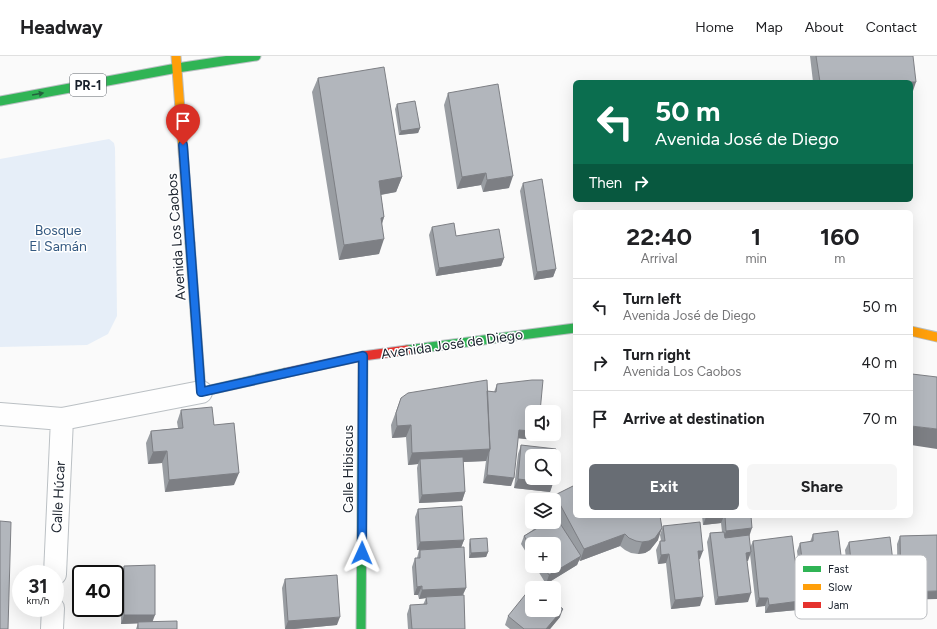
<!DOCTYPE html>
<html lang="en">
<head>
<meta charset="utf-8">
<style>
	:root { --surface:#fff; --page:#f6f6f6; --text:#202124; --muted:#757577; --line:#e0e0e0; --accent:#686d74 }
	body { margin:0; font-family:Figtree,sans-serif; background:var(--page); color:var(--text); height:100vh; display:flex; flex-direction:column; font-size:15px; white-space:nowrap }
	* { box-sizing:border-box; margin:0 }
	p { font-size:13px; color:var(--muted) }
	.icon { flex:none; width:22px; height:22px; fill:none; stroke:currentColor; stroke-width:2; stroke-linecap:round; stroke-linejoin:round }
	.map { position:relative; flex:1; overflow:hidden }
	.side { position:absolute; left:573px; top:154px; width:340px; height:308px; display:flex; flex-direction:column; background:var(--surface); border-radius:6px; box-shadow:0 4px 16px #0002 }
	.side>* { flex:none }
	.banner { position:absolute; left:573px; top:24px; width:340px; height:122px; border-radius:6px; box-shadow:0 4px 16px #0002; background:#0b6e4f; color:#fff; overflow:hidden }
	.fabs { position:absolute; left:525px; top:349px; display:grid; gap:8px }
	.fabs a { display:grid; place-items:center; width:36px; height:36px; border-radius:6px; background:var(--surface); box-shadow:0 4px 16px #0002; font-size:20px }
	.speed { position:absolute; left:12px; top:509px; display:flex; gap:8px; font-size:20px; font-weight:700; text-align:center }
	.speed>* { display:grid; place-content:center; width:52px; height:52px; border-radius:50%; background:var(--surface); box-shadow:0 4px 16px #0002; line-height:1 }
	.speed small { font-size:10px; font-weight:400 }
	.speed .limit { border:2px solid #111; border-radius:6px; background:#fff; color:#111 }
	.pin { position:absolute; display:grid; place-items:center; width:34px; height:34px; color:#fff; margin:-41px -17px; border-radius:50% 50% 50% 0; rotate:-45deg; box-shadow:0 0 4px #0007 }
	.pin .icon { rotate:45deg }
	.me { position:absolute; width:44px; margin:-22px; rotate:1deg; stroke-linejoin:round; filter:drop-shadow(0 0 3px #0008) }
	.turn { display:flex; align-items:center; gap:14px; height:84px; padding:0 16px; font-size:18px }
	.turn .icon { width:52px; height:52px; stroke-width:2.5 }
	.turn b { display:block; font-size:28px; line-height:34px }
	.then { display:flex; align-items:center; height:38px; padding:0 16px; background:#0003; gap:8px; font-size:15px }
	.eta { display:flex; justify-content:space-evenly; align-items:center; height:68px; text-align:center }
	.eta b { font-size:24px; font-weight:700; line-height:28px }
	.cta { display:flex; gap:8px; margin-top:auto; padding:8px 16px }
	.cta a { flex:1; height:46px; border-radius:6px; background:var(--accent); color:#fff; font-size:16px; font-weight:700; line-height:46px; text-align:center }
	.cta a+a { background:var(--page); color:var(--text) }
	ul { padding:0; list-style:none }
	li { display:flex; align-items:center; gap:12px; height:56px; padding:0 16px; border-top:1px solid var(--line) }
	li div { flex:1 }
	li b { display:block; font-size:15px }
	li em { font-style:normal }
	header { display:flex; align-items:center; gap:24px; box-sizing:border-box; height:56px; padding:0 20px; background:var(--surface); border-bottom:1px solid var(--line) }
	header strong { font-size:19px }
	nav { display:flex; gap:22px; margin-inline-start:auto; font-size:14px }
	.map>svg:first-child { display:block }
</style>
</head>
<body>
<header>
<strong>Headway</strong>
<nav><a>Home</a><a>Map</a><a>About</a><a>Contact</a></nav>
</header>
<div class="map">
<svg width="937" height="573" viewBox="0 0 937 573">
	<rect width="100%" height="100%" fill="#fafafa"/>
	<path fill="#e6eef8" d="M109,83l5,4 1,5 2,168 -9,18 -21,11 -87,2v-188z"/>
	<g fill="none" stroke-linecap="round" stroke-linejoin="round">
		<g stroke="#bbc0c4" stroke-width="24">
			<path id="street" d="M0,358l62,5 139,-27
				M55,518l7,-155
				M52,573l1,-21"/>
		</g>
		<g stroke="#bbc0c4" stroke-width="11">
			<path id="fast" d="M0,45l177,-33 79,-12
				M190,187l11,149 84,-19
				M407,294l168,-22
				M361,573l2,-273"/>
		</g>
		<g stroke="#bbc0c4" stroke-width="11">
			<path id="slow" d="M176,0l14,187
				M911,275l26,6"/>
		</g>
		<g stroke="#bbc0c4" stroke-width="11">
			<path id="jam" d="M285,317l78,-17 44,-6"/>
		</g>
		<use href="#street" stroke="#fefefe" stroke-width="22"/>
		<use href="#fast" stroke="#30b455" stroke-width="9"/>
		<use href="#slow" stroke="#ff9f0a" stroke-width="9"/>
		<use href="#jam" stroke="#e5322d" stroke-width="9"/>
	</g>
	<path fill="#999da2" d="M810,0h103l-1,38 -1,-12h-98z
		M318,22l84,99 -6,15 -15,3 3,22 -2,7 -3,30 -40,6 -27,-168z
		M448,37l61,95 -26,4 -2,-7 -24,4 -13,-84z
		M397,48l23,24 -2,5 -19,2 -4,-26z
		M523,127l33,86 -3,8 -19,3 -14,-89z
		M432,171l72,31 -3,8 -65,10 -7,-41z
		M497,328l35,50h5l-2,6 -17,-2 -7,48 -28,-3 3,-22 -23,1 2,30 -3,9 -43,2 -2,-35 1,-4 -10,1 -2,-28 -14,1 -1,-13 10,-27 86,-7 7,1z
		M181,354l33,15 20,60 -69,7 -3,-29 -14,1 -2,-21 5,-12 27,-3 -1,-6z
		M521,389l32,38 -3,9 -36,-4 4,-34z
		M555,439l103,45 -8,10 -5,3 -7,1 -7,-1 -6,-3 -5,-4 -40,15 -1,-1 -2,5 -31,19 -11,-18h19l-22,-22v18l-11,-18 3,-8 10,-7 -5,-7 3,-7v7h22l3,-3 -3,-6v-13h-1z
		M418,453l46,31 -3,7 5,41 -3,7 2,34h-57l-1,-15 3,-9h13l3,-7 -7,1 -1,-4h-4l-2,-28 3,-9h2l2,-8h-2l-2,-33z
		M702,460h49l-2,21 1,11 3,-7 47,60 -3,9 -32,3v-7l-9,1 -6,-53 -3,7 1,41 -33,3 -8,-63 3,-9 12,-1 -1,-9 -18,2z
		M663,470l37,33h-1l1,47 -29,3 -5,-46 -8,1 -2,-14 4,-9h1l-1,-6z
		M813,478l29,63 -39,4 -6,-50 3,-8 10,-1z
		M937,479l-39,65 -1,-56 3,-8z
		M470,483l18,13 -2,5 -17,1v-14z
		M849,486l44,52 -42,5 -6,-49z
		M124,510l29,56 24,7h-41l2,-6 -17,1v-50z
		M285,523l52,46 -43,4h-9l-3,-41z
		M508,560l52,1 -10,12h-40l-5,-4z"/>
	<path fill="#7d7f84" d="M911,26h5l-4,12h-1z
		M420,72l-2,5 -19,2 2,-4z
		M486,117l-5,12 -24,4 5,-12z
		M513,120l-4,12 -26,4 4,-12z
		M402,121l-6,15 -23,4 6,-15z
		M384,161l-5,15 2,-14z
		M384,183l-5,15 -40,6 5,-15z
		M504,202l-3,8 -65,10 3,-8z
		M556,213l-3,8 -19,3 3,-8z
		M411,369l-5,12 -14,1 5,-12z
		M911,370l26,3v20l-26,-4z
		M519,374l13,1v3h5l-2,6 -19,-2z
		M490,393l-4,12 -66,3v-5l-2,5 -10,1 4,-12z
		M167,395l-5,12 -14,1 5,-12z
		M239,417l-5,12 -69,7 4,-12z
		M487,419l27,3 -3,8 -28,-3z
		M518,423l35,4 -3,9 -36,-4z
		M465,436l-3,9 -43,2 3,-8z
		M713,460h11l-3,7 -18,2 3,-8z
		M662,472l-4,12 -8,10 -5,3 -7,1 4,-12z
		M752,472l-3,9 -26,3 3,-9z
		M625,478l-5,12 -40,15 4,-12z
		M464,484l-3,8 -44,2 3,-8z
		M698,495h5l-3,8 -5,1z
		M488,496l-2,5 -17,1 2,-5z
		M751,496l-3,9h-5l3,-8z
		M669,498l-3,9 -8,1 3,-9z
		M581,500l-4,9 -31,19 3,-9z
		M422,530l-4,9h-4l3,-8z
		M896,530l-3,8 -42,5 3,-9z
		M466,532l-4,8 -36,1v1l-7,1 3,-9z
		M845,532l-3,9 -39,4 3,-9z
		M937,535v8l-39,1 3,-8z
		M751,537l-3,9 -33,3 3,-8z
		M703,541l-3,9 -29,3 4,-9z
		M759,542h9l-3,8 -9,1z
		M800,545l-3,9 -32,3 4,-8z
		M563,553l-3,8 -10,12h-4z
		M124,559h31l-3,8 -31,1z
		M340,561l-3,8 -43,4h-9l3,-8z"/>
	<path fill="#b2b6bc" stroke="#7d7f84" d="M816,0h97l3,26h-96z
		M384,11l18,110 -23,4 5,36 -3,1 3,21 -40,6 -26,-167z
		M498,28l15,92 -26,4 -1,-7 -24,4 -14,-84z
		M415,45l5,27 -19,3 -4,-27z
		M542,123l14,90 -19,3 -14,-89z
		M454,167l2,13 43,-7 5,29 -65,10 -7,-41z
		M912,318l25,3v52l-26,-3v-43z
		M487,324l3,69 -78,4 -1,-28 -14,1 -1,-13 5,-15 7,-5z
		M532,324h11l-3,32h-8v19l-13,-1 -5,48 -27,-3 2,-23 1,-3 -3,-58 9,1 1,-8z
		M212,351l2,18 20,-2 5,50 -70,7 -2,-29 -14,1 -2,-21 32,-3 -2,-18z
		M521,389l35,4 -2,21v-14h-22v22h21v5l-35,-4z
		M463,401l2,35 -43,3 -2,-36z
		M575,429v31h85l2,12 -7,10 -6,3 -7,1 -6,-1 -7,-3 -4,-4 -41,15 -29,-54z
		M462,450l2,34 -44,2 -2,-33z
		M554,458l27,42 -32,19 -6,-9h11v-22h-22v4l-8,-12 17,-10 -3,-4h16z
		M725,460h26l1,12 -26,3z
		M0,465l11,1 -3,107h-8z
		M700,466l3,29h-5l5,46 -28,3 -6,-46 -8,1 -1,-14h5l-2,-15z
		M838,475l7,57 -39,4 -6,-49 13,-2v-7z
		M724,476l1,6 24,-3 2,17 -5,1 5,40 -33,4 -8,-64z
		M937,479v56l-36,1 -1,-56z
		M792,480l8,65 -31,4 -1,-7h-9l-6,-57z
		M890,481l6,49 -42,4 -5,-48z
		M487,482l1,14 -17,1 -1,-14z
		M464,491l2,41 -44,2v-4l-5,1 -2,-29h5v-8z
		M155,509v50h-31v-49z
		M337,519l3,42 -52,4 -3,-42z
		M533,529l4,3h-5v22h22v-8l9,7 -17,20h-22l-16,-13z
		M464,539l1,34h-53l-2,-24 17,-1 -1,-7z
		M177,565v8h-39v-7z"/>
	<defs><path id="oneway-solid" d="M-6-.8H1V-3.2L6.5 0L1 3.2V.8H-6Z"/></defs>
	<use fill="#23633e" href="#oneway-solid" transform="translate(38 38) rotate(-10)"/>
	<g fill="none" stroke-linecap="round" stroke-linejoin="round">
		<g stroke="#114b97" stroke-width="10">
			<path id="route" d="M183,89l18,247 162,-36 -1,197"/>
		</g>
		<use href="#route" stroke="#1a73e8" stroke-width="7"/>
	</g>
	<g text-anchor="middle" stroke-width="3" stroke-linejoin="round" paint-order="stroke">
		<rect fill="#fff" stroke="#5e646b" stroke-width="1" x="70" y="18" width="36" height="22" rx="3"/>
		<g font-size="13" font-weight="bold" fill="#19212c">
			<text x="88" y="34">PR-1</text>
		</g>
		<g font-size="14" fill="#355a82" stroke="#fff">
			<text x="58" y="179">Bosque<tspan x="58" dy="16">El Samán</tspan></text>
		</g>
		<g font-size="14" fill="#19212c" stroke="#fff">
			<text transform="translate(176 181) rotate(-94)" y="5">Avenida Los Caobos</text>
			<text transform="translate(452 288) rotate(-8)" y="5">Avenida José de Diego</text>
			<text transform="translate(348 413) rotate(-90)" y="5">Calle Hibiscus</text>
			<text transform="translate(58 441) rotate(-87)" y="5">Calle Húcar</text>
		</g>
	</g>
	<rect x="795" y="499" width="132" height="64" rx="6" fill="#fff" stroke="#babcc0" stroke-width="1"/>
	<rect x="803" y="510" width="18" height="6" fill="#30b455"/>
	<rect x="803" y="528" width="18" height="6" fill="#ff9f0a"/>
	<rect x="803" y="546" width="18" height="6" fill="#e5322d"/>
	<g font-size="11" fill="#19212c">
		<text x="828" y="517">Fast</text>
		<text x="828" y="535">Slow</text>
		<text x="828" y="553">Jam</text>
	</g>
</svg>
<div class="fabs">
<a><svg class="icon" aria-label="sound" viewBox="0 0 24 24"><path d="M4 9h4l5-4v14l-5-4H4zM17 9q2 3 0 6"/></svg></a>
<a><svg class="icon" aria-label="search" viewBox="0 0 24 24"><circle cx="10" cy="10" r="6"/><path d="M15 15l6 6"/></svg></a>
<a><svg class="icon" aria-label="layers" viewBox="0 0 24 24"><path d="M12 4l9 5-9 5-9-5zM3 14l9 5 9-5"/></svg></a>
<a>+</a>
<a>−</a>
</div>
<div class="speed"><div>31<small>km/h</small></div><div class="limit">40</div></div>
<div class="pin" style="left:183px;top:89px;background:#d93025"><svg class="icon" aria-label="arrive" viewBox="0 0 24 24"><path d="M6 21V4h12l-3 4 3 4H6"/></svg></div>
<svg class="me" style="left:362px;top:497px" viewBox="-20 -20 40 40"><path d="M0-17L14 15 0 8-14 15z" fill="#1a73e8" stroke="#fff" stroke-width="4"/></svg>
<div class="banner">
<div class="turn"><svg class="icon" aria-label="left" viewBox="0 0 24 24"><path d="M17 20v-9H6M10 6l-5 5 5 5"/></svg><div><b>50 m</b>Avenida José de Diego</div></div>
<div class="then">Then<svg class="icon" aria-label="right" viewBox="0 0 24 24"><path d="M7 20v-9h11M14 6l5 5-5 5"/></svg></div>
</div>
<section class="side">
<div class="eta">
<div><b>22:40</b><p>Arrival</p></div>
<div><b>1</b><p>min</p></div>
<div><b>160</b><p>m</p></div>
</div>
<ul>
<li><svg class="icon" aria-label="left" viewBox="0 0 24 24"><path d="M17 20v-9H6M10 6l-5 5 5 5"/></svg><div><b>Turn left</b><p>Avenida José de Diego</p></div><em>50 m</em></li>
<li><svg class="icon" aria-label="right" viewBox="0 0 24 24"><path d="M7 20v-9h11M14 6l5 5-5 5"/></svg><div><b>Turn right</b><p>Avenida Los Caobos</p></div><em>40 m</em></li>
<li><svg class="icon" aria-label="arrive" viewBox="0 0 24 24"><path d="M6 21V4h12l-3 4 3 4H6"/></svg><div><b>Arrive at destination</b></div><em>70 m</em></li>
</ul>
<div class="cta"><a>Exit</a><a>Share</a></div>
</section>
</div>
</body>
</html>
